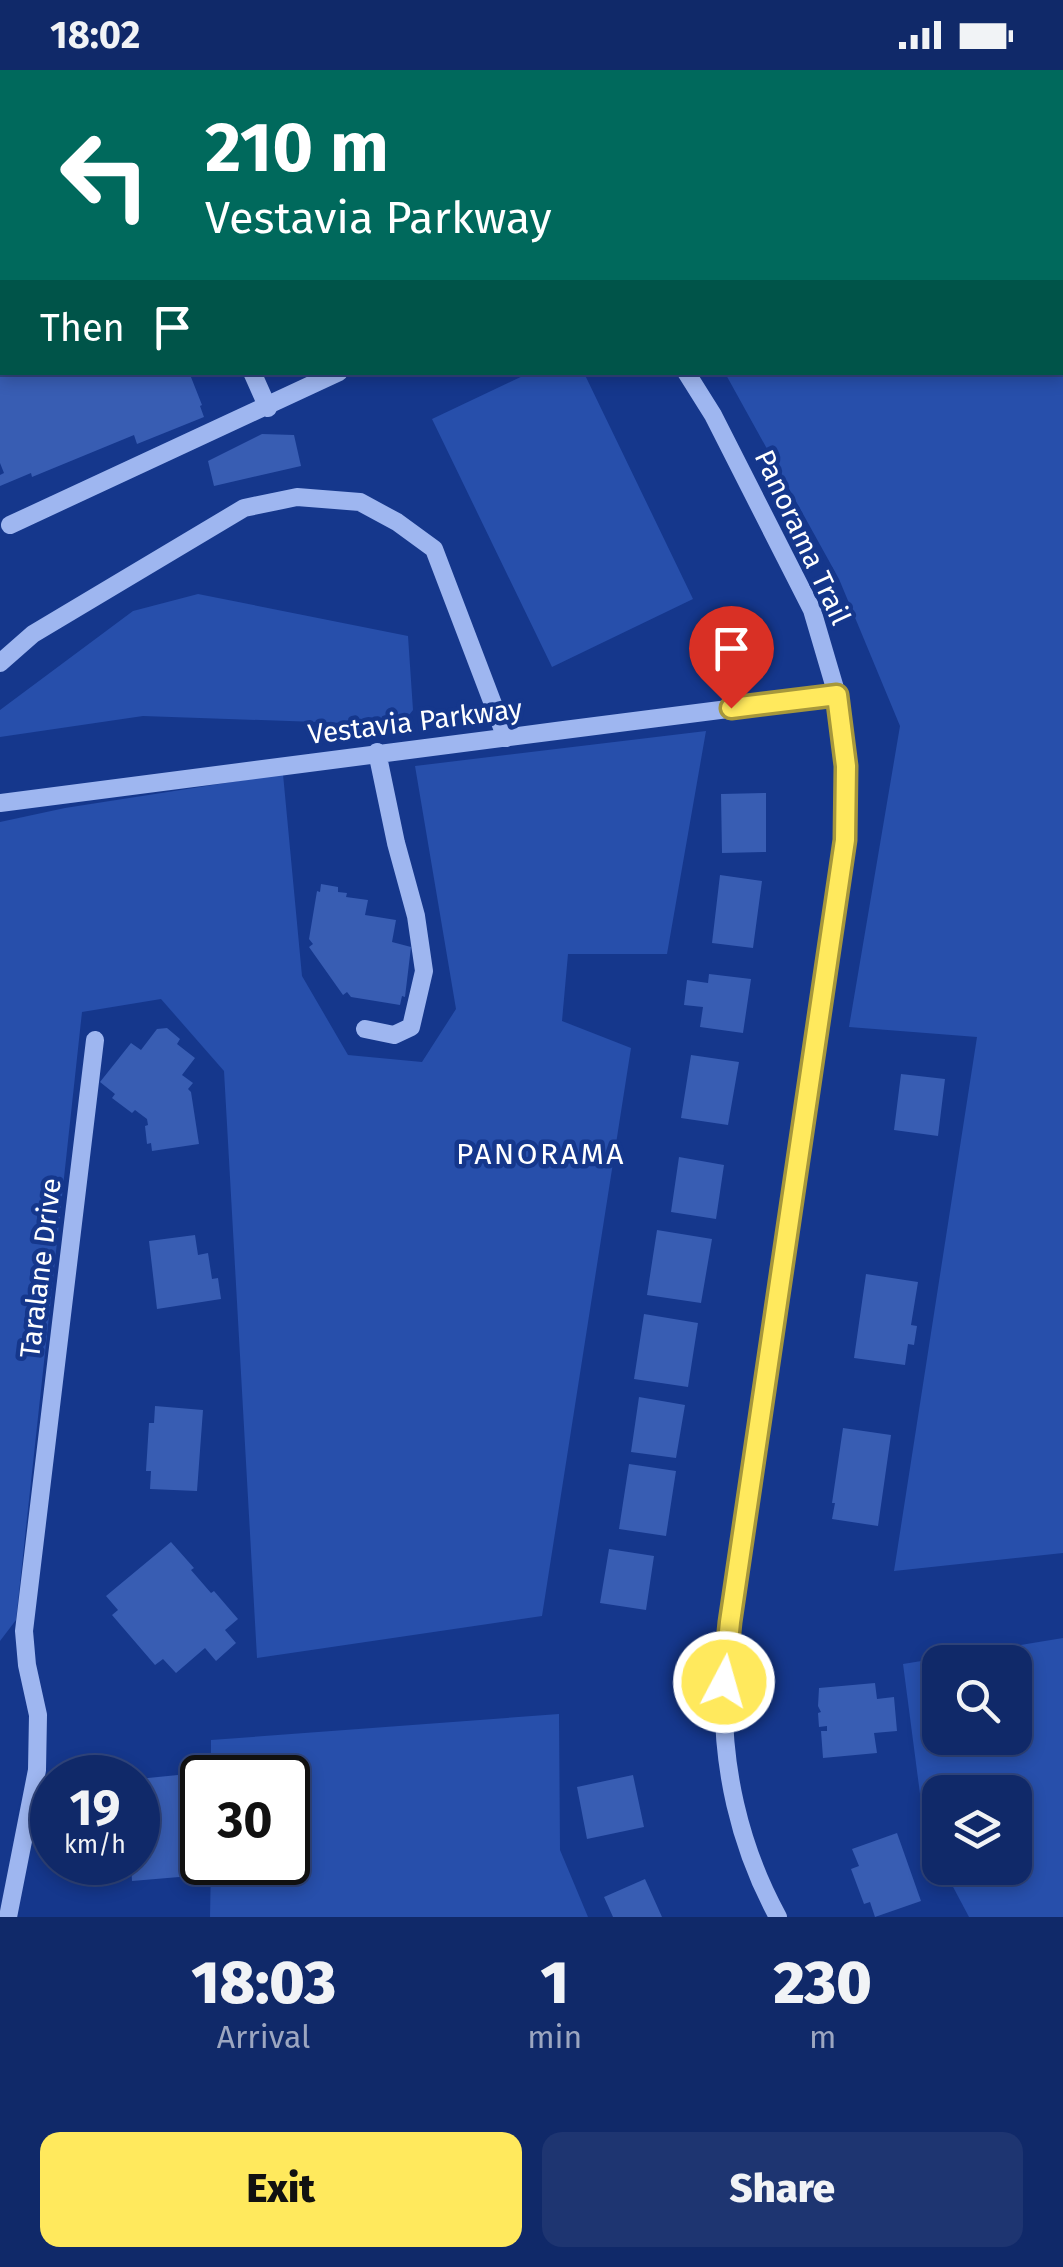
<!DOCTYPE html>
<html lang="en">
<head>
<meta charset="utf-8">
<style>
	:root { --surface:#102969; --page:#1e3571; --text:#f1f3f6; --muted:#9ca6c0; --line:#30457d; --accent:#ffe95d }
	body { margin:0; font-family:"Fira Sans",sans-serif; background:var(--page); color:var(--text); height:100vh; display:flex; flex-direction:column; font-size:38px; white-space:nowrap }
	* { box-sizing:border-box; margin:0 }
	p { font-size:32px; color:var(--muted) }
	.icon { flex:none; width:55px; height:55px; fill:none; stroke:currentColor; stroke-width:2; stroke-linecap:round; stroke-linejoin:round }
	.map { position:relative; height:1847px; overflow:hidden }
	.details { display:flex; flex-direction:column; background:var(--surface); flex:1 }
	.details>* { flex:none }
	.hud { position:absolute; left:0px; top:0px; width:1065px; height:305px; box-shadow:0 5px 15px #0003,0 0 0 2px var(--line); background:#00695c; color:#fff; overflow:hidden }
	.fabs { position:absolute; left:922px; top:1575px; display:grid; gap:20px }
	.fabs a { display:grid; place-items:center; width:110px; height:110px; border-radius:20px; background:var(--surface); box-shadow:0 5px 15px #0003,0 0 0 2px var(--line); font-size:50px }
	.speed { position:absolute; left:30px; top:1685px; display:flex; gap:20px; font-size:50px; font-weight:700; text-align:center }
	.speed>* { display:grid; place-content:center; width:130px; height:130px; border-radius:50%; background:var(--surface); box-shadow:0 5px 15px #0003,0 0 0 2px var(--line); line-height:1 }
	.speed small { font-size:25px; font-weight:400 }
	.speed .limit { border:5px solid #111; border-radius:15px; background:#fff; color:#111 }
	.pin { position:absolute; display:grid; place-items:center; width:85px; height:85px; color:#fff; margin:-102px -42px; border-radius:50% 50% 50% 0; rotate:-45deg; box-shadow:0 0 10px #0007 }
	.pin .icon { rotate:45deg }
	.me { position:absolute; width:110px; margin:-55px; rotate:6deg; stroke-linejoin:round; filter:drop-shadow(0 0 8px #0008) }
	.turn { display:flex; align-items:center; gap:35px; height:210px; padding:0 40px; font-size:45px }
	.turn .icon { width:130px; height:130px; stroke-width:2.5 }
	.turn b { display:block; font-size:70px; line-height:85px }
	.then { display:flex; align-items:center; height:95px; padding:0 40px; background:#0003; gap:20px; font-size:38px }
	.eta { display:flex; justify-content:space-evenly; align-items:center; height:170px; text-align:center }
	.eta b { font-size:60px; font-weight:800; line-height:70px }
	.primary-button { display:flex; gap:20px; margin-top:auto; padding:20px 40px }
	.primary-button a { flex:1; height:115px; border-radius:20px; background:var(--accent); color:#111; font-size:40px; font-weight:800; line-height:115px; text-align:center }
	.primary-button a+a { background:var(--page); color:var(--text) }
	.status { display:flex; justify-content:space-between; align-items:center; height:70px; padding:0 50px; background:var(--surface); direction:ltr }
	.status svg { height:28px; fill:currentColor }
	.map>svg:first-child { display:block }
</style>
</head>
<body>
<div class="status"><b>18:02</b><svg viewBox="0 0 49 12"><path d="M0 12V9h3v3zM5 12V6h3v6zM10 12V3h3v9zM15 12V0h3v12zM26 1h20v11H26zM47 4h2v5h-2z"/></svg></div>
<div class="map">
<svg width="1063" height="1847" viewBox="0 0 1063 1847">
	<rect width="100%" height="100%" fill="#15378c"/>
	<path fill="#274fab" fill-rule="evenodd" d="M1063,208v1275l-169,18 83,-534 -128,-10 51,-301 -61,-147 -114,-206 337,-1z
		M529,303h55l109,226 -141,68 -120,-248z
		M198,524l210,42 5,74 -12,15 -258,-9 -143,21v-27l133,-99z
		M706,661l-39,223h-99l-6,67 69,27 -89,568 -285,42 -33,-587 -63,-72 -79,13 -66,608 -16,21v-819l65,-14 218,-34 19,202 46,79 74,7 34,-53 -41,-243z
		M1063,1568v279h-94l-26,-49h72v-76h-75v69l-15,-29 -22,-168zM940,1592h75v76h-75z
		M559,1644l1,136 28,67h-378l1,-54 77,-1v-84l-77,-1v-37z"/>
	<path fill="#385db3" d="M0,302h189l13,33 -2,1 4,11 -67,27 -3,-9 -102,42 -1,-4 -31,13v-11l4,-2 -4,-10z
		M262,364l32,1 7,31 -87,20 -6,-25z
		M766,723v59l-44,1 -1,-59z
		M720,805l42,6 -9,67 -41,-5z
		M321,814l17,3v5l9,1 -1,4 22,3 -3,15 31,5 -4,22 19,5 -6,50 -3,-1 -2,9 -49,-8 -4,-5 -4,3 -34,-48 4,-3 -4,-5 8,-48 3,1z
		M709,904l42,5 -8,54 -43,-6 3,-20 -19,-2 3,-25 21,3z
		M167,958l13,11 -3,5 18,14 -13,17 11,8 -5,6 3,3 8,52 -47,7 -1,-8 -4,1 -2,-18 3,-1 -1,-6 -12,-9 -3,3 -20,-15 3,-4 -15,-12 31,-39 10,7 16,-21z
		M691,985l48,7 -11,63 -47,-7z
		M901,1004l44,5 -7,57 -44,-6z
		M679,1087l45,8 -8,54 -45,-7z
		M657,1160l55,9 -11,64 -54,-8z
		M195,1165l3,20 10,-2 4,26 6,-1 3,21 -64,10 -8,-68z
		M866,1204l52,8 -7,43 6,1 -3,19 -6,-1 -3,21 -51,-7z
		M644,1244l54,9 -10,64 -54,-8z
		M639,1327l46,8 -9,53 -45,-6z
		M155,1336l48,4 -6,81 -47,-2 1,-18h-5l3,-48h5z
		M843,1358l48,7 -13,91 -46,-7 3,-16h-3z
		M629,1394l47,7 -10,65 -47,-7z
		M171,1472l23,26 -3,2 20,23 3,-2 24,28 -13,11 11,13 -20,18 -11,-13 -29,25 -13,-14 -8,6 -43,-50 6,-5 -12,-14z
		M609,1479l45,7 -8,54 -46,-7z
		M875,1613l2,16 17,-2 3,34 -23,2 3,20 -54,5 -2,-27h6v-5l-8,1 -1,-14 3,-1 -3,-6 1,-18z
		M178,1705l3,36 16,-1 6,65 -71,6 -1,-19h7v-83z
		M633,1705l11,52 -57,12 -10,-52z
		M897,1763l24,68 -46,16 -5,-15 -6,2 -13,-35 8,-3 -7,-17z
		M645,1809l17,38h-49l-9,-20z"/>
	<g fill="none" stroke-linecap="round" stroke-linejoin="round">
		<path stroke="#9eb6f0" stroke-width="18" d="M100,0l2,2
			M454,0v2
			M687,2l2,-2
			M0,54l2,-1
			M252,302l16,36
			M686,302l27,43 99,195 25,85 9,72 -1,73 -115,781c-2,21 -6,42 -6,63 -3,81 15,162 54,233
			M10,455l329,-153
			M0,593l33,-29 211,-126 53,-11 63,5 37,20 37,27 72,189
			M0,733c279,-37 558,-72 837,-108
			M365,959l29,6 17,-8 13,-56 -8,-55 -20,-73 -19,-91
			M8,1847l29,-147 1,-55 -11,-50 -3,-34 71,-591"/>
	</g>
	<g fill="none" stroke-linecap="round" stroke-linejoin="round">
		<g stroke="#a6973c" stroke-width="25">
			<path id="route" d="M724,1612l6,-60 115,-782 1,-74 -9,-71 -106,13"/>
		</g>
		<use href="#route" stroke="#ffe95d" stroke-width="18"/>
	</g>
	<g text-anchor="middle" stroke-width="9" stroke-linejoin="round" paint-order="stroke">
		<g font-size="28" fill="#fff" stroke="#15378c">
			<text transform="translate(803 467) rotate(65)" y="10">Panorama Trail</text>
			<text transform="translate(415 651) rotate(-7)" y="10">Vestavia Parkway</text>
			<text transform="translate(40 1198) rotate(-83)" y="10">Taralane Drive</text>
		</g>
		<g font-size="30" letter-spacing="2.5" fill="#fff" stroke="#15378c">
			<text x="541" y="1094">PANORAMA</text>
		</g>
	</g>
</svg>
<div class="fabs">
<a><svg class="icon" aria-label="search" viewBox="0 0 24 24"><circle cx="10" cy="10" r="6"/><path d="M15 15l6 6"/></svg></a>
<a><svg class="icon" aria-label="layers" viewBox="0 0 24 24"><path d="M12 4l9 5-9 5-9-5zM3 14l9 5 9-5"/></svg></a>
</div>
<div class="speed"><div>19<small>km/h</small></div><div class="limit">30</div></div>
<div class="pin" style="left:731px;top:638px;background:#d93025"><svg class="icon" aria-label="arrive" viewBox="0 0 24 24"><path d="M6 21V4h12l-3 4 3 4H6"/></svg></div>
<svg class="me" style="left:724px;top:1612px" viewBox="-20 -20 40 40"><circle r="17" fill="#ffe95d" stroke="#fff" stroke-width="3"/><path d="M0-11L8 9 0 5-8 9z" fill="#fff"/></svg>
<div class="hud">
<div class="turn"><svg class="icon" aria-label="left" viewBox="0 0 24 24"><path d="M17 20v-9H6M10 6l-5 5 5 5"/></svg><div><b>210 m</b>Vestavia Parkway</div></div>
<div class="then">Then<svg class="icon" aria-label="arrive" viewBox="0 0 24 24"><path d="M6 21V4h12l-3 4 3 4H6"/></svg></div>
</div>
</div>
<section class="details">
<div class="eta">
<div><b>18:03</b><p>Arrival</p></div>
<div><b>1</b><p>min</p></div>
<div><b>230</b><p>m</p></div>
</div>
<div class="primary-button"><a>Exit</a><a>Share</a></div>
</section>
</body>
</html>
